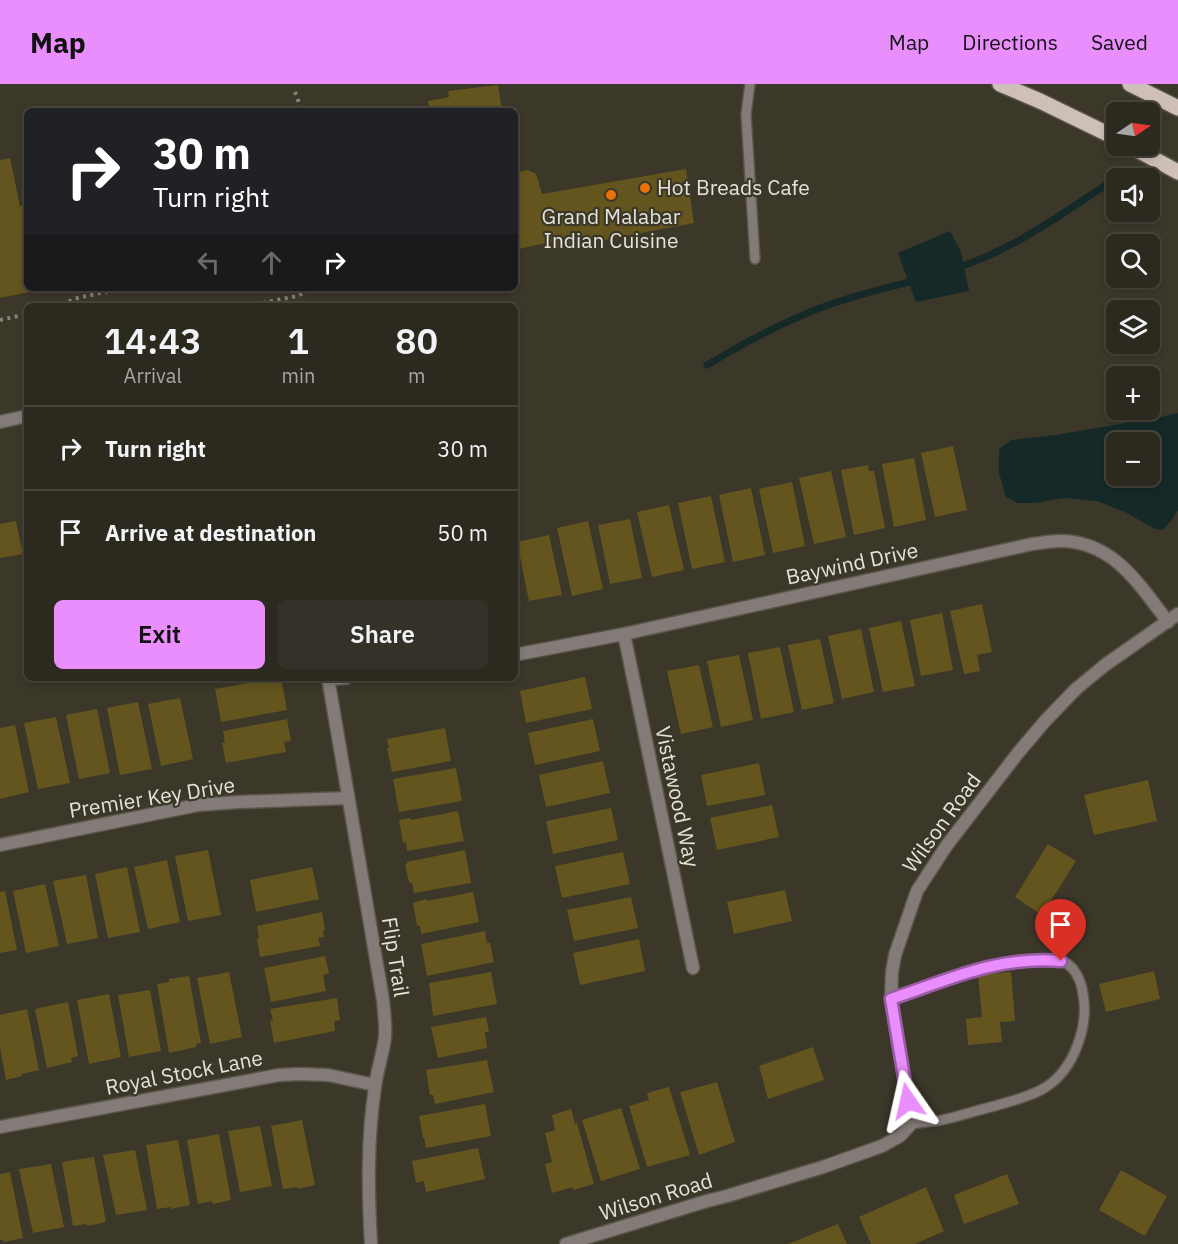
<!DOCTYPE html>
<html lang="en">
<head>
<meta charset="utf-8">
<style>
	:root { --surface:#2c291f; --page:#343128; --text:#f1f3f6; --muted:#a6a6a4; --line:#48453d; --accent:#ea8dfd }
	body { margin:0; font-family:"IBM Plex Sans",sans-serif; background:var(--page); color:var(--text); height:100vh; display:flex; flex-direction:column; font-size:22px; white-space:nowrap }
	* { box-sizing:border-box; margin:0 }
	p { font-size:20px; color:var(--muted) }
	.icon { flex:none; width:33px; height:33px; fill:none; stroke:currentColor; stroke-width:2; stroke-linecap:round; stroke-linejoin:round }
	.map { position:relative; flex:1; overflow:hidden }
	.details { position:absolute; left:24px; top:219px; width:494px; height:378px; display:flex; flex-direction:column; background:var(--surface); border-radius:9px; box-shadow:0 3px 9px #0003,0 0 0 2px var(--line) }
	.details>* { flex:none }
	.top-card { position:absolute; left:24px; top:24px; width:494px; height:183px; border-radius:9px; box-shadow:0 3px 9px #0003,0 0 0 2px var(--line); background:#202124; color:#fff; overflow:hidden }
	.needle { width:39px; rotate:77deg }
	.tools { position:absolute; left:1106px; top:18px; display:grid; gap:12px }
	.tools a { display:grid; place-items:center; width:54px; height:54px; border-radius:9px; background:var(--surface); box-shadow:0 3px 9px #0003,0 0 0 2px var(--line); font-size:30px }
	.pin { position:absolute; display:grid; place-items:center; width:51px; height:51px; color:#fff; margin:-62px -26px; border-radius:50% 50% 50% 0; rotate:-45deg; box-shadow:0 0 6px #0007 }
	.pin .icon { rotate:45deg }
	.me { position:absolute; width:66px; margin:-33px; rotate:349deg; stroke-linejoin:round; filter:drop-shadow(0 0 4px #0008) }
	.turn { display:flex; align-items:center; gap:21px; height:126px; padding:0 30px; font-size:27px }
	.turn .icon { width:78px; height:78px; stroke-width:2.5 }
	.turn b { display:block; font-size:42px; line-height:51px }
	.lanes { display:flex; align-items:center; height:57px; padding:0 30px; background:#0003; justify-content:center; gap:30px; direction:ltr }
	.lanes .off { opacity:.35 }
	.eta { display:flex; justify-content:space-evenly; align-items:center; height:102px; text-align:center }
	.eta b { font-size:36px; font-weight:600; line-height:42px }
	.primary-button { display:flex; gap:12px; margin-top:auto; padding:12px 30px }
	.primary-button a { flex:1; height:69px; border-radius:9px; background:var(--accent); color:#111; font-size:24px; font-weight:600; line-height:69px; text-align:center }
	.primary-button a+a { background:var(--page); color:var(--text) }
	ul { padding:0; list-style:none }
	li { display:flex; align-items:center; gap:18px; height:84px; padding:0 30px; border-top:2px solid var(--line) }
	li div { flex:1 }
	li b { display:block; font-size:22px }
	li em { font-style:normal }
	header { display:flex; align-items:center; gap:36px; box-sizing:border-box; height:84px; padding:0 30px; background:var(--accent); color:#111 }
	header strong { font-size:28px }
	nav { display:flex; gap:33px; margin-inline-start:auto; font-size:21px }
	.map>svg:first-child { display:block }
</style>
</head>
<body>
<header>
<strong>Map</strong>
<nav><a>Map</a><a>Directions</a><a>Saved</a></nav>
</header>
<div class="map">
<svg width="1178" height="1160" viewBox="0 0 1178 1160">
	<rect width="100%" height="100%" fill="#3b3729"/>
	<path fill="#152929" fill-rule="evenodd" d="M950,147l11,21 8,39 -53,11 -18,-49z
		M1178,329v97l-7,11 -8,9 -8,-1 -30,-17 -28,-11 -32,-3 -30,5h-18l-11,-6 -7,-24v-24l12,-9 45,-5 105,-18zM1116,358h33v34h-33z"/>
	<g fill="none" stroke-linecap="round" stroke-linejoin="round">
		<path stroke="#152929" stroke-width="7" d="M956,184c57,-18 104,-53 153,-85l1,-7
			M707,281c37,-22 75,-43 116,-58 31,-12 63,-19 94,-27"/>
	</g>
	<path fill="#64551e" d="M498,1l4,26h-72l-2,-10 21,-4 -1,-6z
		M10,74l10,48 7,-1v83l16,1 -43,9v-138z
		M686,85l8,54 -142,27 -1,-8 -37,8v-77l14,-3 8,4 6,20z
		M953,362l14,64 -32,7 -14,-64z
		M914,374l12,62 -32,7 -12,-63z
		M868,381l1,6h5l11,57 -31,7 -13,-65z
		M831,387l15,66 -32,7 -15,-66z
		M792,398l13,64 -32,7 -14,-64z
		M751,404l14,67 -32,7 -14,-67z
		M711,412l14,66 -33,7 -14,-66z
		M669,421l15,65 -32,7 -15,-65z
		M630,435l12,59 -32,6 -12,-59z
		M16,437l7,33 -23,4v-34z
		M588,437l15,68 -31,7 -15,-68z
		M549,451l13,60 -33,6 -12,-59z
		M514,496l7,24 -7,1z
		M982,520l10,48 -15,3 3,16 -16,3 -14,-63z
		M942,529l11,57 -32,6 -11,-56z
		M901,537l14,65 -32,6 -14,-64z
		M861,545l13,63 -32,7 -14,-63z
		M820,555l14,64 -32,7 -14,-65z
		M780,563l14,65 -33,7 -13,-66z
		M739,571l14,65 -32,7 -14,-66z
		M699,581l14,62 -32,7 -14,-63z
		M585,593l7,32 -66,14 -6,-32z
		M276,594h5l6,32 -66,12 -6,-33z
		M180,614l13,61 -32,7 -13,-62z
		M138,618l14,67 -32,6 -13,-67z
		M97,625l13,64 -31,6 -13,-64z
		M56,633l14,66 -32,6 -14,-66z
		M287,635l4,22 -7,1 2,10 -60,11 -4,-20h3l-2,-12z
		M593,635l7,32 -65,14 -7,-32z
		M15,641l14,67 -29,7v-71z
		M445,644l6,33 -59,11 -5,-24h2l-2,-9z
		M603,677l7,32 -64,14 -7,-32z
		M759,679l6,32 -58,11 -6,-31z
		M456,684l6,33 -63,11 -6,-33z
		M1148,696l9,41 -63,14 -10,-40z
		M772,721l7,32 -62,13 -7,-32z
		M611,724l7,32 -65,14 -7,-33z
		M458,727l6,30 -57,10 -1,-9 -3,1 -4,-23 11,-2 1,2z
		M1048,760l28,17 -34,54 -27,-18z
		M208,766l13,65 -33,6 -13,-65z
		M465,766l6,33 -57,10 -2,-10 -3,-1 -4,-17 2,-1v-2z
		M623,768l7,32 -68,14 -7,-32z
		M167,776l13,62 -32,7 -14,-62z
		M127,783l13,65 -32,6 -13,-64z
		M312,783l7,32 -63,13 -6,-32z
		M86,791l12,63 -31,6 -14,-63z
		M45,800l14,62 -33,7 -13,-62z
		M785,806l7,31 -58,13 -7,-32z
		M5,807l12,59 -17,3v-61z
		M473,808l6,30 -58,12 -1,-8h-3l-4,-23 13,-4 1,2z
		M631,813l7,31 -64,13 -7,-31z
		M322,828l3,18h-2l1,7 -6,1 2,8 -60,11 -3,-19h2l-2,-12z
		M485,847l2,12h3l4,19 -67,14 -6,-32z
		M639,855l6,32 -65,14 -7,-32z
		M325,872l4,17 -6,2 3,16 -55,11 -7,-34z
		M1154,887l6,28 -54,13 -7,-28z
		M229,888l13,65 -32,7 -13,-66z
		M491,888l6,32 -64,12 -4,-33z
		M1011,888l4,49 -15,1 2,20 -34,3 -2,-26 16,-2 -4,-42z
		M189,892l12,67 -5,1v3l-27,6 -12,-69 12,-2v-3z
		M150,906l11,61 -32,6 -11,-62z
		M109,910l12,63 -32,7 -12,-64z
		M337,914l3,22 -6,1 1,10 -61,12 -4,-22 3,-1 -3,-11z
		M68,918l10,54 -7,2 1,4 -25,6 -12,-59z
		M27,925l12,61 -17,4v2l-16,4 -6,-33v-32z
		M486,933l3,15h-4l2,16 -49,10 -7,-31z
		M813,963l11,33 -56,19 -9,-33z
		M487,976l7,32 -59,12 -2,-9h-3l-4,-25z
		M717,998l18,60 -36,13 -19,-63z
		M669,1003l21,68 -43,12 -18,-61 20,-6 -2,-7z
		M485,1020l6,32 -65,12 -2,-10h-1l-4,-22z
		M621,1024l19,61 -39,12 -19,-61z
		M571,1025l4,15 2,-1 17,61 -21,6v-3l-21,6 -7,-29 7,-2 -7,-29 10,-3 -3,-15z
		M302,1036l13,65 -18,4v-2l-14,2 -12,-63z
		M260,1042l12,60 -32,6 -12,-61z
		M219,1050l12,66 -18,4 -1,-3 -14,3 -11,-64z
		M178,1056l12,65 -19,4v-2l-14,2 -11,-64z
		M478,1064l7,31 -59,13 -2,-11 -8,2 -4,-22z
		M135,1066l12,60 -31,5 -13,-60z
		M94,1073l12,65 -19,4v-2l-14,2 -11,-64z
		M51,1080l13,63 -31,6 -14,-64z
		M1121,1086l46,26 -22,40 -46,-26z
		M10,1088l13,66 -19,4 -1,-2h-3v-66z
		M1007,1090l12,30 -55,20 -10,-29z
		M926,1103l18,44 -29,13h-44l-12,-27z
		M838,1140l9,20h-59z"/>
	<g fill="none" stroke-linecap="round" stroke-linejoin="round">
		<g stroke="#5a5649" stroke-width="12">
			<path id="service" d="M750,0l-4,30 9,145
				M891,915c43,-15 84,-33 131,-38 12,-1 24,-2 36,-1 16,3 23,20 25,34 6,32 -9,75 -37,93 -13,9 -35,14 -51,19 -17,4 -35,10 -53,14 -10,2 -21,2 -31,4"/>
		</g>
		<g stroke="#5a5649" stroke-width="15">
			<path id="minor" d="M0,338l27,-6
				M624,550l69,334
				M514,571l110,-21 408,-90c9,-1 19,-3 28,-3 53,0 79,43 108,81
				M328,594l55,322c1,12 3,25 2,37 -2,17 -8,33 -10,50 -8,53 -7,104 -4,157
				M328,595l18,-1
				M0,761l198,-40 41,-3 109,-4
				M0,1043l279,-52 20,-1 29,1 47,10
				M566,1160l141,-43 20,-5 96,-29 59,-21 18,-10 11,-12 -3,-23 -17,-102 1,-27 3,-17 22,-64 30,-46 71,-92 28,-33 30,-31 29,-24 73,-51"/>
		</g>
		<g stroke="#5a5649" stroke-width="18">
			<path id="primary" d="M1000,0l40,17 76,37
				M1130,0l48,24
				M1130,62l48,26"/>
		</g>
		<path stroke="#878378" stroke-width="4" stroke-dasharray="3 4.5" stroke-linecap="butt" d="M295,8l7,19
			M63,222l10,-7 50,-11
			M248,222l49,-10 17,-8
			M0,236l27,-6"/>
		<use href="#service" stroke="#837b78" stroke-width="9"/>
		<use href="#minor" stroke="#837b78" stroke-width="12"/>
		<use href="#primary" stroke="#cfbfb9" stroke-width="15"/>
	</g>
	<g fill="none" stroke-linecap="round" stroke-linejoin="round">
		<g stroke="#985ca4" stroke-width="15">
			<path id="route" d="M908,1017l-17,-102c60,-20 105,-43 170,-38"/>
		</g>
		<use href="#route" stroke="#ea8dfd" stroke-width="10"/>
	</g>
	<g fill="#e8710a" stroke="#3b3729" stroke-width="2">
		<circle cx="645" cy="104" r="6"/>
		<circle cx="611" cy="111" r="6"/>
	</g>
	<g text-anchor="middle" stroke-width="4.5" stroke-linejoin="round" paint-order="stroke">
		<g font-size="21" fill="#e5e2da" stroke="#3b3729" text-anchor="start">
			<text x="657" y="111">Hot Breads Cafe</text>
			<text x="611" y="140" text-anchor="middle">Grand Malabar<tspan x="611" dy="24">Indian Cuisine</tspan></text>
		</g>
		<g font-size="21" fill="#e5e2da" stroke="#3b3729">
			<text transform="translate(852 480) rotate(-12)" y="7">Baywind Drive</text>
			<text transform="translate(677 713) rotate(78)" y="7">Vistawood Way</text>
			<text transform="translate(152 714) rotate(-9)" y="7">Premier Key Drive</text>
			<text transform="translate(942 739) rotate(-54)" y="7">Wilson Road</text>
			<text transform="translate(395 873) rotate(81)" y="7">Flip Trail</text>
			<text transform="translate(184 989) rotate(-11)" y="7">Royal Stock Lane</text>
			<text transform="translate(656 1113) rotate(-17)" y="7">Wilson Road</text>
		</g>
	</g>
</svg>
<div class="tools">
<a><svg class="needle" viewBox="-14 -14 28 28"><path d="M0-13l5 13h-10z" fill="#e53935"/><path d="M0 13l5-13h-10z" fill="#a6a6a4"/></svg></a>
<a><svg class="icon" aria-label="sound" viewBox="0 0 24 24"><path d="M4 9h4l5-4v14l-5-4H4zM17 9q2 3 0 6"/></svg></a>
<a><svg class="icon" aria-label="search" viewBox="0 0 24 24"><circle cx="10" cy="10" r="6"/><path d="M15 15l6 6"/></svg></a>
<a><svg class="icon" aria-label="layers" viewBox="0 0 24 24"><path d="M12 4l9 5-9 5-9-5zM3 14l9 5 9-5"/></svg></a>
<a>+</a>
<a>−</a>
</div>
<div class="pin" style="left:1061px;top:877px;background:#d93025"><svg class="icon" aria-label="arrive" viewBox="0 0 24 24"><path d="M6 21V4h12l-3 4 3 4H6"/></svg></div>
<svg class="me" style="left:908px;top:1017px" viewBox="-20 -20 40 40"><path d="M0-17L14 15 0 8-14 15z" fill="#ea8dfd" stroke="#fff" stroke-width="4"/></svg>
<div class="top-card">
<div class="turn"><svg class="icon" aria-label="right" viewBox="0 0 24 24"><path d="M7 20v-9h11M14 6l5 5-5 5"/></svg><div><b>30 m</b>Turn right</div></div>
<div class="lanes"><svg class="icon off" aria-label="left" viewBox="0 0 24 24"><path d="M17 20v-9H6M10 6l-5 5 5 5"/></svg><svg class="icon off" aria-label="ahead" viewBox="0 0 24 24"><path d="M12 20V5M6 11l6-6 6 6"/></svg><svg class="icon" aria-label="right" viewBox="0 0 24 24"><path d="M7 20v-9h11M14 6l5 5-5 5"/></svg></div>
</div>
<section class="details">
<div class="eta">
<div><b>14:43</b><p>Arrival</p></div>
<div><b>1</b><p>min</p></div>
<div><b>80</b><p>m</p></div>
</div>
<ul>
<li><svg class="icon" aria-label="right" viewBox="0 0 24 24"><path d="M7 20v-9h11M14 6l5 5-5 5"/></svg><div><b>Turn right</b></div><em>30 m</em></li>
<li><svg class="icon" aria-label="arrive" viewBox="0 0 24 24"><path d="M6 21V4h12l-3 4 3 4H6"/></svg><div><b>Arrive at destination</b></div><em>50 m</em></li>
</ul>
<div class="primary-button"><a>Exit</a><a>Share</a></div>
</section>
</div>
</body>
</html>
